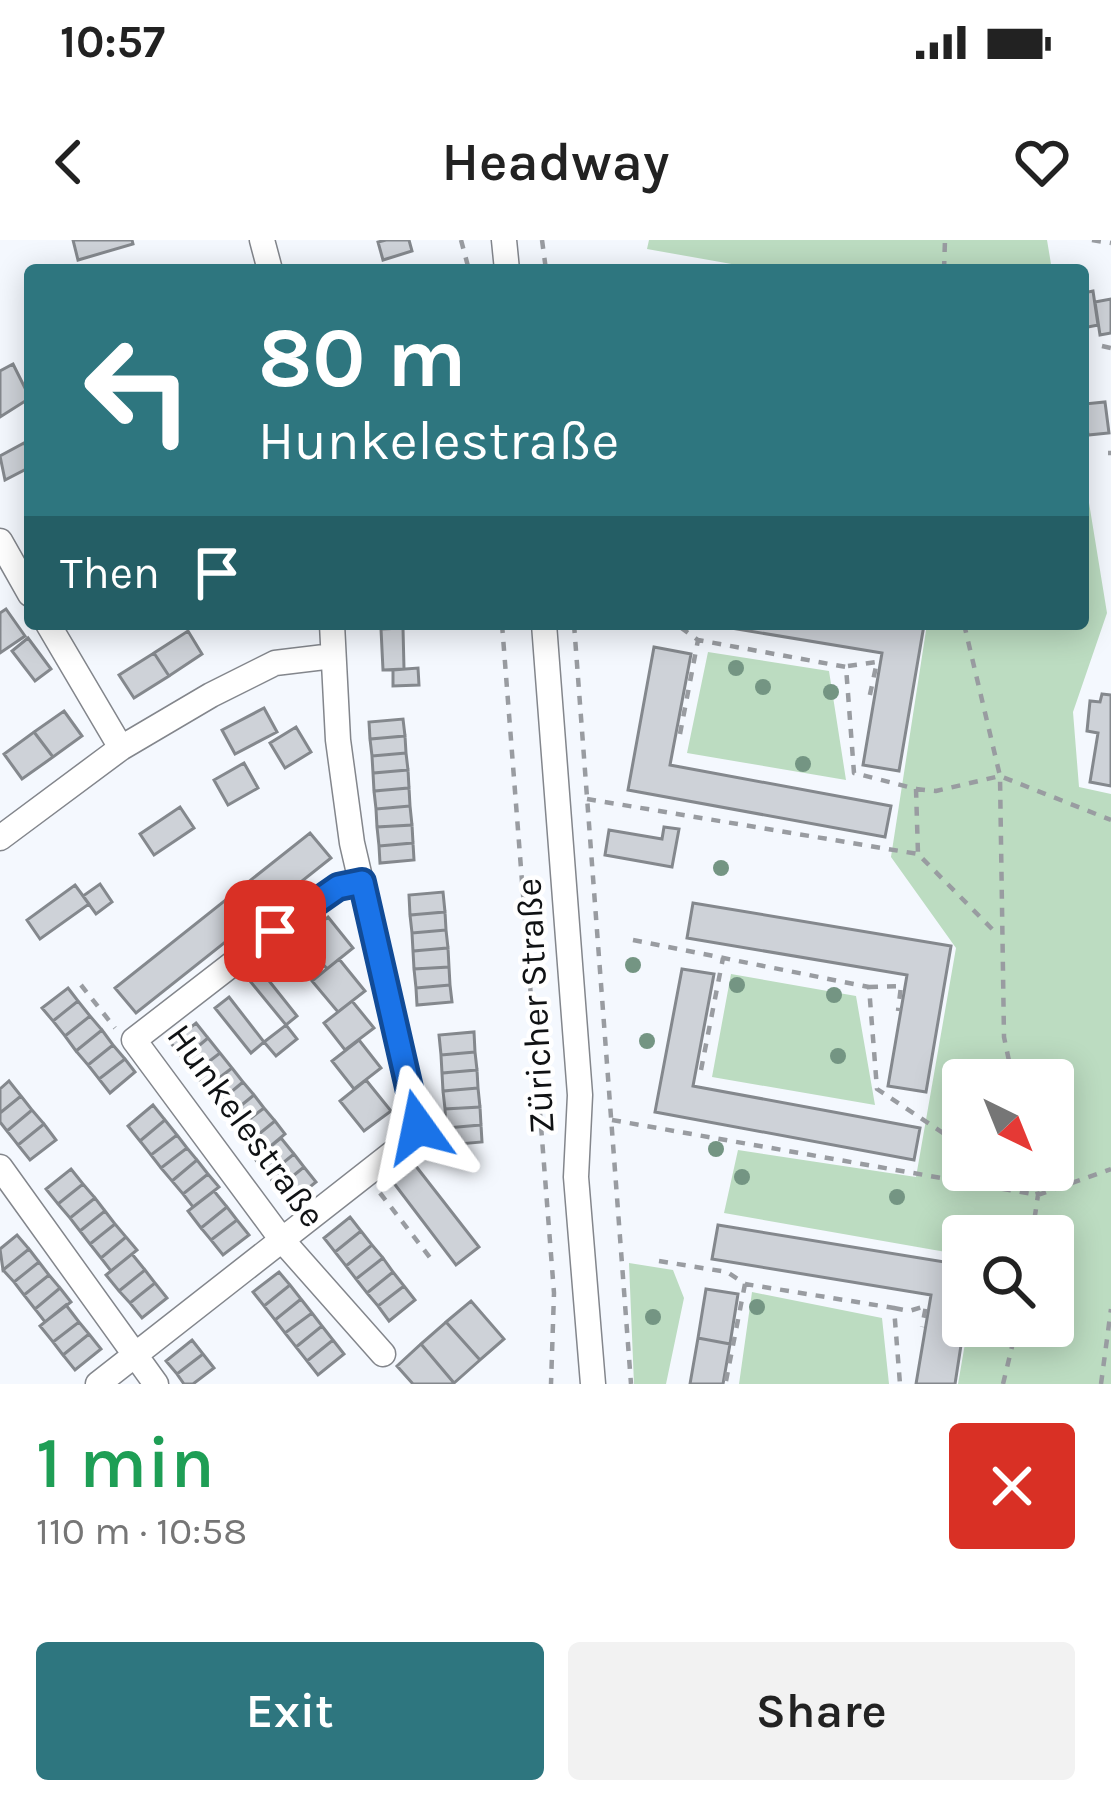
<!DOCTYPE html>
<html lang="en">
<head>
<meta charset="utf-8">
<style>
	:root { --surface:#fff; --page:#f2f2f2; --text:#222; --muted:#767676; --accent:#2e767f }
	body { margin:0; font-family:Karla,sans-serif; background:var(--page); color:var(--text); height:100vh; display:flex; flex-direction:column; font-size:45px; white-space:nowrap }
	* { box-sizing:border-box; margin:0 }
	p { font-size:39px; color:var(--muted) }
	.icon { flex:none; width:66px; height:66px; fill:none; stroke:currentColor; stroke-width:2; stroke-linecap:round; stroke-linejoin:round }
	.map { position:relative; height:1144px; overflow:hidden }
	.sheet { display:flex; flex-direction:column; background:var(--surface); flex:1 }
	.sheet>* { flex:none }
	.hud { position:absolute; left:24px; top:24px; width:1065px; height:366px; border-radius:12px; box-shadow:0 6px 30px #0003; background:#2e767f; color:#fff; overflow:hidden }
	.needle { width:78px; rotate:137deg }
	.buttons { position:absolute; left:942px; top:819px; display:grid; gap:24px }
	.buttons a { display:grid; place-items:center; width:132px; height:132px; border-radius:12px; background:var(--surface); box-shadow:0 6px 30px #0003; font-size:60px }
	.pin { position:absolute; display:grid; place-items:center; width:102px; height:102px; color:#fff; margin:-51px; border-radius:24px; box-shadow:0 6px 18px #0006 }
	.me { position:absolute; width:132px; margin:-66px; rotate:348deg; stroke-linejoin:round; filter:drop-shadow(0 0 9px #0008) }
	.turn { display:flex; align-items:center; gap:42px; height:252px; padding:0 36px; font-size:54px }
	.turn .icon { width:156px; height:156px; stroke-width:2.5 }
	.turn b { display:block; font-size:84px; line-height:102px }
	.then { display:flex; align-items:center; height:114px; padding:0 36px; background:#0003; gap:24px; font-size:45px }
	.round { display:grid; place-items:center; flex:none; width:126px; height:126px; border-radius:12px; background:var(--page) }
	.summary { display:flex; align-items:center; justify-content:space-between; height:204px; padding:0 36px }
	h1 { font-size:72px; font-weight:600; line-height:90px; color:#1e9e55 }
	.action { display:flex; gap:24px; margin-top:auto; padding:24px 36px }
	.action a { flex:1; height:138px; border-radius:12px; background:var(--accent); color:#fff; font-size:48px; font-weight:600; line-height:138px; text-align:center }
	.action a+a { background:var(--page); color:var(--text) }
	.status { display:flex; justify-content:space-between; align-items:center; height:84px; padding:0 60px; background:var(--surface); direction:ltr }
	.status svg { height:33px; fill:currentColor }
	header { display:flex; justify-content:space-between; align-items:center; height:156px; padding:0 36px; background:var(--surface); font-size:54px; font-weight:600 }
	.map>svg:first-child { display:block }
</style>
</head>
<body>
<div class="status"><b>10:57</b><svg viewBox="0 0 49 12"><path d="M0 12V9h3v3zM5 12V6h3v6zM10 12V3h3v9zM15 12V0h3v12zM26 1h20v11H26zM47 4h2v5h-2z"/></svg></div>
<header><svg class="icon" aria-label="back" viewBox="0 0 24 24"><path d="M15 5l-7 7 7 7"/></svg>Headway<svg class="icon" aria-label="heart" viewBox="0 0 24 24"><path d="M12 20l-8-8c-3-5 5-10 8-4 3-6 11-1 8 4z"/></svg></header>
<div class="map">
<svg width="1111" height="1144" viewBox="0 0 1111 1144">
	<rect width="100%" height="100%" fill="#f4f8fe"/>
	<path fill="#bcdcc1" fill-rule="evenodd" d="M649,0h398l5,30h-287l-118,-21z
		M1083,226l24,147 -34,99 6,75 32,7v590h-153l10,-58h85v-90h-90v19l-239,-42 14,-63 178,27 40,-229 -65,-91 36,-233h156zM963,840h90v90h-90z
		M708,412l121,19 17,109 -159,-27z
		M731,734l125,22 19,109 -163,-28z
		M629,1023l44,7 11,28 -18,86h-32z
		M752,1052l130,26 7,66h-150z"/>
	<path fill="#ced2d8" stroke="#84888d" stroke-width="3" d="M73,0h59l1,4 -55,16z
		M386,0h23l3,11 -29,9 -5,-18z
		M1093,51l5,34 -15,3v-35z
		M1111,59v34l-11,2 -5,-33z
		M13,124l17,34 -30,19v-46z
		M1105,162l4,31 -21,2 -4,-31z
		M24,203l6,10v14l-25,13 -5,-24z
		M6,369l19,27 -25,17v-40z
		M707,384l217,1 -25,146 -36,-6 19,-112z
		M403,388l1,41 -21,1 -2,-41z
		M188,391l14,23 -33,22 -15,-23z
		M28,398l23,31 -16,12 -23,-30z
		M654,407l37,7 -21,111 221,41 -6,31 -257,-47z
		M154,413l15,23 -35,22 -15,-23z
		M418,428l1,17 -26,1v-16z
		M1102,454l9,1v91l-21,-4 8,-49 -11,-2 3,-30 10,1z
		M264,468l13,24 -42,22 -13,-24z
		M64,471l18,25 -29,21 -19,-25z
		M403,479l2,17 -35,3 -1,-17z
		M296,487l15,25 -26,16 -15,-25z
		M34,492l19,25 -31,22 -18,-25z
		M405,496l1,17 -34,3 -2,-17z
		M406,513l2,17 -35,3 -1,-17z
		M244,523l14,25 -30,17 -14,-25z
		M408,530l1,18 -35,3 -1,-18z
		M409,548l1,18 -34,3 -2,-18z
		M410,566l2,19 -35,2 -1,-18z
		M180,567l14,21 -40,27 -14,-21z
		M412,585l1,18 -34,3 -2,-19z
		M664,587l15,2 -7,38 -67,-12 4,-25 53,9z
		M310,593l21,25 -195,155 -21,-25z
		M413,603l1,17 -34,3 -1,-17z
		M100,644l12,18 -16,12 -13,-18z
		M75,645l14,19 -49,35 -13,-19z
		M443,652l2,20 -35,3 -1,-20z
		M693,663l258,43 -25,146 -38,-6 19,-111 -220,-37z
		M445,672l1,18 -34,3 -2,-18z
		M328,677l25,31 -26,21 -25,-31z
		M446,690l2,18 -35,3 -1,-18z
		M448,708l1,19 -35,2 -1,-18z
		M339,719l26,32 -27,21 -26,-31z
		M449,727l1,18 -34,3 -2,-19z
		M682,729l32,5 -21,112 227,42 -6,32 -259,-48z
		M262,732l35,44 -11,9 -36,-44z
		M450,745l2,17 -35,3 -1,-17z
		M68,748l10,13 -25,20 -11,-13z
		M229,757l35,45 -13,11 -36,-45z
		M78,761l12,15 -25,20 -12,-15z
		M352,761l22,27 -29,22 -21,-27z
		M90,776l12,14 -26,21 -11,-15z
		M196,783l12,15 -25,21 -12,-16z
		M286,785l11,14 -21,17 -12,-14z
		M102,790l11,15 -25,20 -12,-14z
		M474,792l1,20 -34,3 -2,-20z
		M208,798l12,15 -26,20 -11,-14z
		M359,800l22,28 -27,21 -22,-28z
		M113,805l12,14 -26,20 -11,-14z
		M475,812l2,18 -35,3 -1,-18z
		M220,813l12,15 -26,20 -12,-15z
		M125,819l10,13 -25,21 -11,-14z
		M232,828l11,14 -25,21 -12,-15z
		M477,830l1,18 -35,3 -1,-18z
		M366,840l25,31 -27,20 -24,-30z
		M9,841l12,15 -21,17v-24z
		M243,842l11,13 -26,21 -10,-13z
		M478,848l2,19 -35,2 -2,-18z
		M254,855l10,13 -26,20 -10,-12z
		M21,856l11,14 -25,21 -7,-9v-9z
		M153,865l12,15 -25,21 -12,-15z
		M480,867l1,18 -35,3 -1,-19z
		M264,868l11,13 -26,21 -11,-14z
		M32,870l12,14 -26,21 -11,-14z
		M165,880l12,15 -26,20 -11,-14z
		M275,881l10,13 -25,21 -11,-13z
		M44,884l12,16 -26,20 -12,-15z
		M481,885l1,17 -34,3 -2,-17z
		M177,895l10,13 -26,20 -10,-13z
		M281,898l13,16 -26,21 -13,-16z
		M187,908l10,12 -25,21 -11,-13z
		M294,914l10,13 -26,21 -10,-13z
		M197,920l11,14 -25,20 -11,-13z
		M415,925l64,82 -23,18 -63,-83z
		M304,927l12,15 -26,21 -12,-15z
		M71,929l12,15 -25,20 -12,-15z
		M208,934l11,13 -26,20 -10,-13z
		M83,944l12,14 -25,20 -12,-14z
		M214,951l13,16 -26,21 -13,-17z
		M95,958l10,13 -25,20 -10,-13z
		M227,967l10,13 -26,20 -10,-12z
		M105,971l10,13 -25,20 -10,-13z
		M350,977l11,14 -26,21 -11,-14z
		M237,980l12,15 -26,20 -12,-15z
		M115,984l11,13 -25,21 -11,-14z
		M718,985l245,40 1,61 -9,58h-39l15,-89 -219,-36z
		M361,991l11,14 -26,21 -11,-14z
		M17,995l12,14 -26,21 -3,-21z
		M126,997l11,13 -26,21 -10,-13z
		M372,1005l11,13 -27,21 -10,-13z
		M29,1009l10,13 -25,20 -11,-12z
		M132,1014l13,16 -26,21 -13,-16z
		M383,1018l10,14 -26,21 -11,-14z
		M39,1022l10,13 -25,20 -10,-13z
		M145,1030l10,13 -25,20 -11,-12z
		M279,1032l11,13 -26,21 -11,-14z
		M393,1032l11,14 -26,20 -11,-13z
		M49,1035l11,13 -25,21 -11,-14z
		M155,1043l12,15 -25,20 -12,-15z
		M290,1045l11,14 -26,21 -11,-14z
		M404,1046l11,14 -26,21 -11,-15z
		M60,1048l11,14 -26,20 -10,-13z
		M706,1049l32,5 -8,50 -32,-6z
		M301,1059l11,14 -27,20 -10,-13z
		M471,1061l33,38 -24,21 -34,-38z
		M66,1065l13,17 -26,20 -13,-16z
		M312,1073l10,13 -26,21 -11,-14z
		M79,1082l10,12 -26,21 -10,-13z
		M446,1082l34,38 -26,23 -33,-39z
		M322,1086l11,14 -26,21 -11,-14z
		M89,1094l12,15 -26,21 -12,-15z
		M698,1098l32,6 -7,40h-33z
		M192,1100l11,14 -26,20 -11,-13z
		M333,1100l11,14 -26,21 -11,-14z
		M421,1104l33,39 -1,1h-40l-16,-18z
		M203,1114l11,14 -21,16h-9l-7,-10z"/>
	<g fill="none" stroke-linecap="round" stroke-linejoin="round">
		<g stroke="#83868c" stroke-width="27">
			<path id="street" d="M262,0l8,30
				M504,0l3,30
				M0,301l30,53
				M48,384l73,124
				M544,384l36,471 -4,82 17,207
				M0,598l121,-90 90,-53 64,-32 58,-7
				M362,642l-24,5 -27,16 -177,137 148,200 101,114
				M0,927l156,217
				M98,1144l314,-246 6,-11 -66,-284 -14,-103 -6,-116"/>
		</g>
		<path stroke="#999ca1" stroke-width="4.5" stroke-dasharray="9 9" stroke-linecap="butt" d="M461,0l8,30
			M542,0l4,30
			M1092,0l19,3
			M944,30l1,-30
			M1102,106l9,2
			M1108,213h3
			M502,384l52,669 -3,91
			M574,384l57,760
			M663,384l17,3 18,13 148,27 8,106 62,16 2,65
			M964,384l36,152 4,261 9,43
			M848,426l29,-4 -8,37
			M680,494l18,-94
			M916,549l20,2 64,-15 111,44
			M587,559l331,55 80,81
			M633,700l236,47 8,102 84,56 -3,36
			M81,745l34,43
			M869,747l32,-1 -3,25
			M701,830l22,-112
			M612,880l426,75 73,-26
			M380,953l55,71
			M1032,996l6,-41 -6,-25
			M659,1021l68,11 18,12 149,24 6,76
			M894,1068l15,3 17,-5 -4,21
			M726,1141l19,-97
			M1003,1144l14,-58
			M1101,1144l10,-75"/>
		<use href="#street" stroke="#fff" stroke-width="24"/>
	</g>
	<g fill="#749583">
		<circle cx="736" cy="428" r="8"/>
		<circle cx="763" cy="447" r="8"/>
		<circle cx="831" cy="452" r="8"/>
		<circle cx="803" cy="524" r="8"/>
		<circle cx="721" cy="628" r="8"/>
		<circle cx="633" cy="725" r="8"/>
		<circle cx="737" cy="745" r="8"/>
		<circle cx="834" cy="755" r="8"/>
		<circle cx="647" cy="801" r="8"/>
		<circle cx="838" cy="816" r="8"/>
		<circle cx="716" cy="909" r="8"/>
		<circle cx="742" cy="937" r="8"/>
		<circle cx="897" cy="957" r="8"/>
		<circle cx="757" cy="1067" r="8"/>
		<circle cx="653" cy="1077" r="8"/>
	</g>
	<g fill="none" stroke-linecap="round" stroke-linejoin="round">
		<g stroke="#114b97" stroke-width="30">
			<path id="route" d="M275,691l63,-44 24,-5 56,245"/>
		</g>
		<use href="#route" stroke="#1a73e8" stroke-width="21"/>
	</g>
	<g text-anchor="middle" stroke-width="9" stroke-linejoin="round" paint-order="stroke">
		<g font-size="36" fill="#101214" stroke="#fff">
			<text transform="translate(534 766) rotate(-93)" y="13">Züricher Straße</text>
			<text transform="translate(247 885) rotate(54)" y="13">Hunkelestraße</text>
		</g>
	</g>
</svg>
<div class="buttons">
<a><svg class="needle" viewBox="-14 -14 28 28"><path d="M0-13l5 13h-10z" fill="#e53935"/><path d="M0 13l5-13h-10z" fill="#767676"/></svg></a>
<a><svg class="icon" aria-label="search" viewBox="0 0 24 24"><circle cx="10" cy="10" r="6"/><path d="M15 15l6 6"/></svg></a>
</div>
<div class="pin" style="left:275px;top:691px;background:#d93025"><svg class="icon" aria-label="arrive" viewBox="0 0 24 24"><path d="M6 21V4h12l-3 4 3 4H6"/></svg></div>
<svg class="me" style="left:418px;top:887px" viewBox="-20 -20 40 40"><path d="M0-17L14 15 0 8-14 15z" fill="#1a73e8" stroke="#fff" stroke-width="4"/></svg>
<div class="hud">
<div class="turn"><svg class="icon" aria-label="left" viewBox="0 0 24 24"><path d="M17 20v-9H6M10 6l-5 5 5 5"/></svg><div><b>80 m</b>Hunkelestraße</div></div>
<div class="then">Then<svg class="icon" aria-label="arrive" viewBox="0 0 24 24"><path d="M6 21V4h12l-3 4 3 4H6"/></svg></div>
</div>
</div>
<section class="sheet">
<div class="summary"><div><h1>1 min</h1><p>110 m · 10:58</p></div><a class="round" style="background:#d93025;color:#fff"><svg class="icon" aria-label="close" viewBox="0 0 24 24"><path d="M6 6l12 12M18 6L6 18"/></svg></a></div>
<div class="action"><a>Exit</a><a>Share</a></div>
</section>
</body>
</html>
